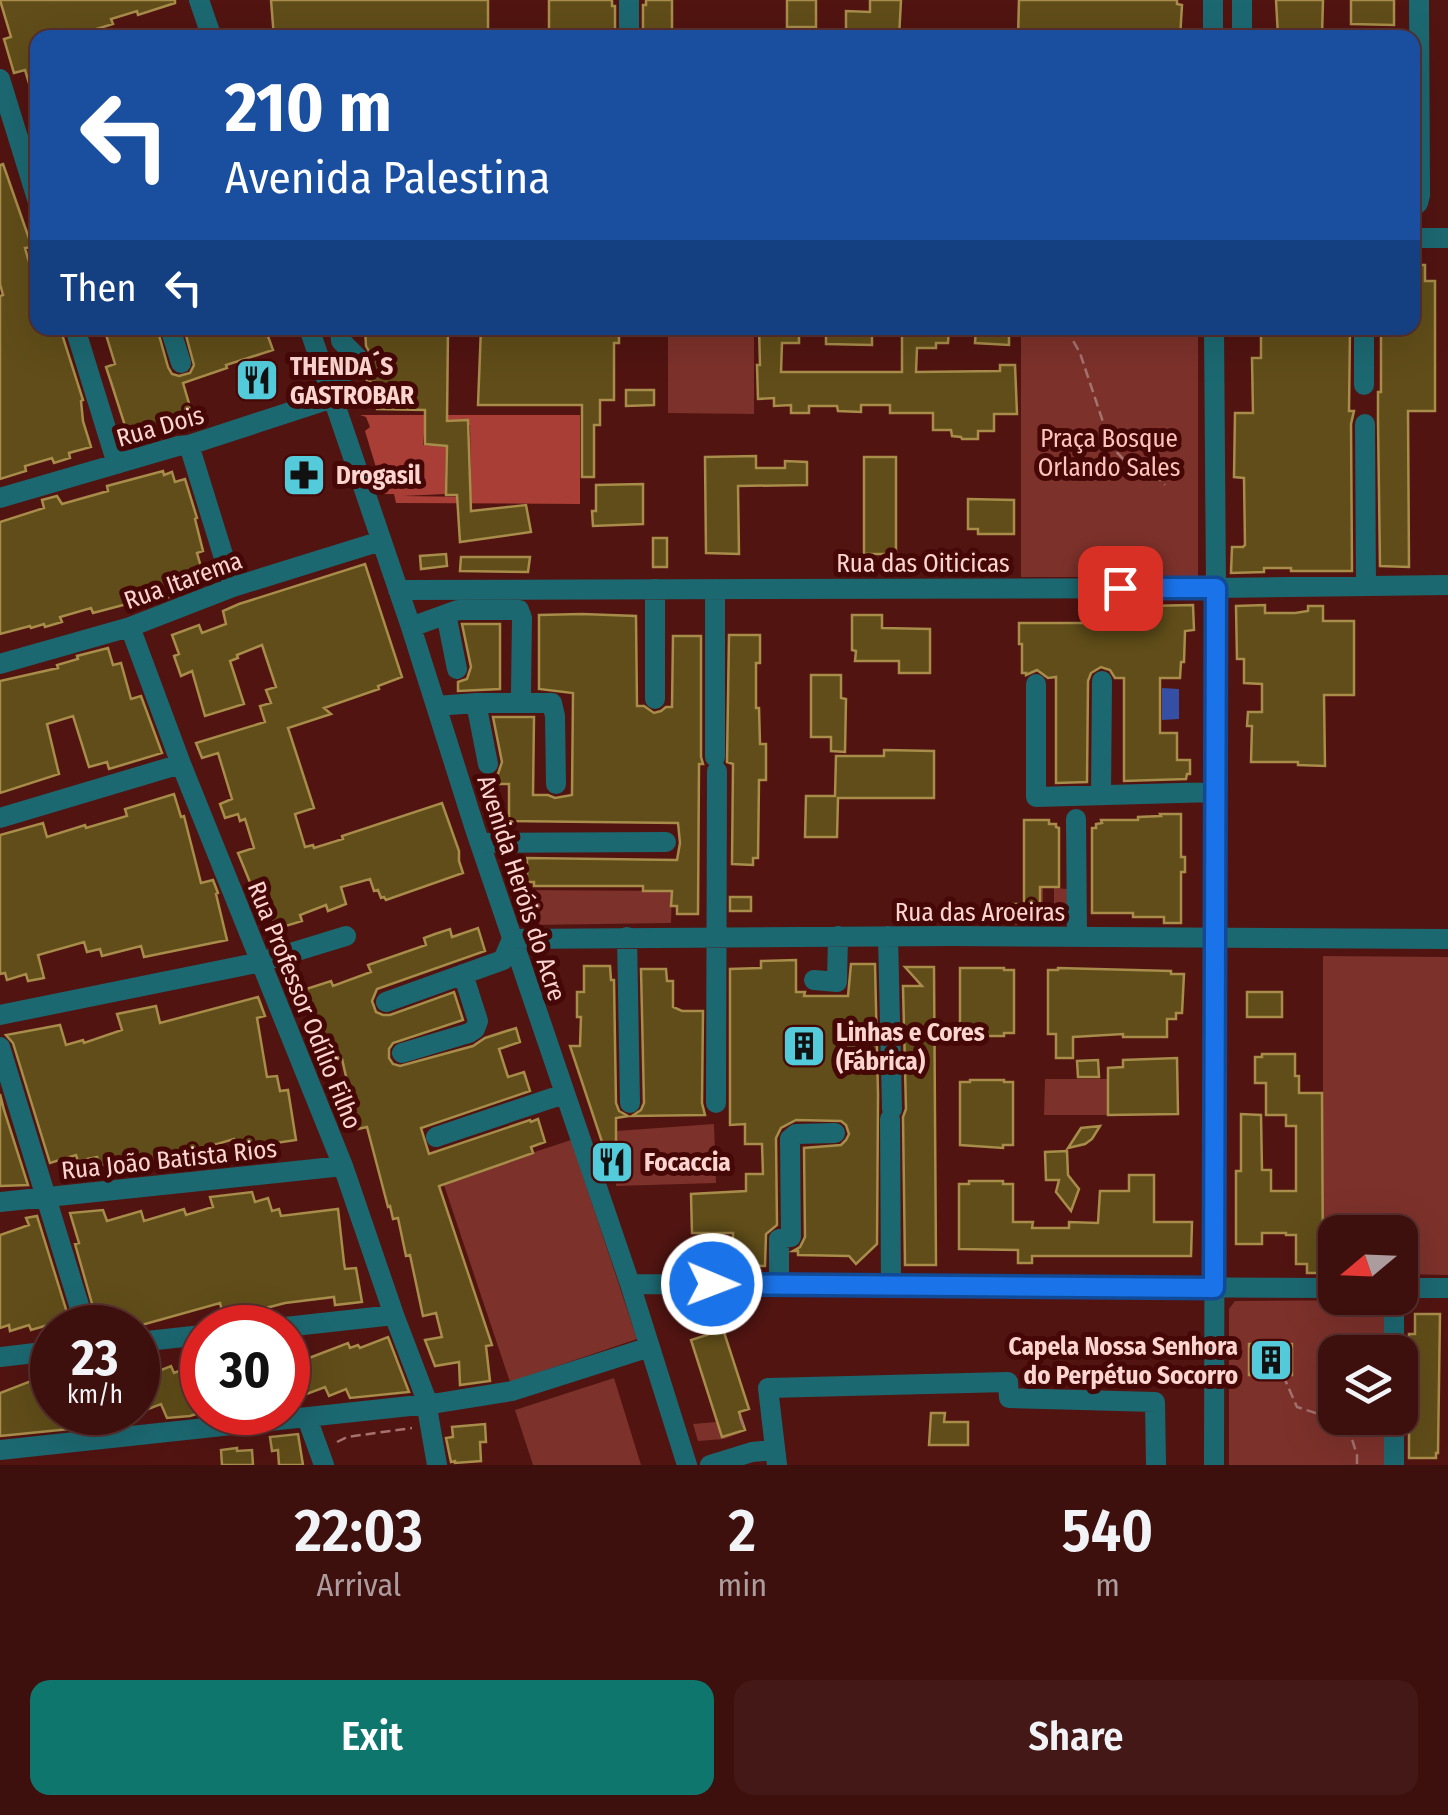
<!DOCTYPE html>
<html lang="en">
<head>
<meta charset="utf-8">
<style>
	:root { --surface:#3d0f0d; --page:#441816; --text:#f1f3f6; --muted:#ad9c9d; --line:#562f2e; --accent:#0f766e }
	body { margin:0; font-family:"Fira Sans Condensed",sans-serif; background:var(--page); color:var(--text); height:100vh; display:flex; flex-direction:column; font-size:38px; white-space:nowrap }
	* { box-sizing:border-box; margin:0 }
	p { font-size:32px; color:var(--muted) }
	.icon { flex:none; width:55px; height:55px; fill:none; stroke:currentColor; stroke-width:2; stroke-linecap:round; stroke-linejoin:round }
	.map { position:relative; height:1465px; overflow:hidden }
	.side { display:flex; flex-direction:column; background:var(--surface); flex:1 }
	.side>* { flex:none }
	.top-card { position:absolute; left:30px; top:30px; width:1390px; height:305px; border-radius:20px; box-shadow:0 10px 40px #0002,0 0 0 2px var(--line); background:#1a4fa0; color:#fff; overflow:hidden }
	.needle { width:65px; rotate:251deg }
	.buttons { position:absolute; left:1318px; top:1215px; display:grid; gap:20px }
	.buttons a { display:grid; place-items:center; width:100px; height:100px; border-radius:20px; background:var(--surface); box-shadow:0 10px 40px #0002,0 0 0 2px var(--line); font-size:50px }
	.speed { position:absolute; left:30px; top:1305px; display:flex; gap:20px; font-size:50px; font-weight:700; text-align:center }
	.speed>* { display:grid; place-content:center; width:130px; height:130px; border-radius:50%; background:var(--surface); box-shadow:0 10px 40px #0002,0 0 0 2px var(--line); line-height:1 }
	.speed small { font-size:25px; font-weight:400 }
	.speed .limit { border:15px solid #d22; background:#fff; color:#111 }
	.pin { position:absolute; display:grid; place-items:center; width:85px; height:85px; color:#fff; margin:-42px; border-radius:20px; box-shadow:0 5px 15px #0006 }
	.me { position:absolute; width:110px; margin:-55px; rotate:91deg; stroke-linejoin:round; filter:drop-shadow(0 0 8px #0008) }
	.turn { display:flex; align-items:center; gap:35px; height:210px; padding:0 30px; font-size:45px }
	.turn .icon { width:130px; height:130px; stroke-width:2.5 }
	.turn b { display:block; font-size:70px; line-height:85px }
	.then { display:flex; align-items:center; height:95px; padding:0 30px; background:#0003; gap:20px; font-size:38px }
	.eta { display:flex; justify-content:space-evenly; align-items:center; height:170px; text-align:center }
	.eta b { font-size:60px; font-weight:600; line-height:70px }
	.primary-button { display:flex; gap:20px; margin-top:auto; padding:20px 30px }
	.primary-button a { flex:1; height:115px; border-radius:20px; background:var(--accent); color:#fff; font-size:40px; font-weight:600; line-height:115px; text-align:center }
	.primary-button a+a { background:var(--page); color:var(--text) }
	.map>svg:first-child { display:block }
</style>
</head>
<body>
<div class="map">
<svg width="1448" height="1465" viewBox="0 0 1448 1465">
	<rect width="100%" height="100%" fill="#511411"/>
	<path fill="#7d312b" d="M668,328h86v86l-86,-1z
		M1021,328h177v249h-177z
		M1041,888h2v22h11v-22l14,1v33h-46l-1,-14 4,2h16z
		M517,890l155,1 -1,32 -141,2z
		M1323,956l125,1v318l-48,-1v-42h-65v42h-12z
		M1045,1079h62v36h-63z
		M714,1124l2,59 -100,3v-55z
		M571,1140l66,199 -127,43 -67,-200z
		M1380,1300l8,9 -1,43h-52v66h52v47h-158v-156l6,-8z
		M614,1378l27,87h-108l-18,-55z
		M716,1422l7,15 20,-5 -19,7 -26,2 -5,-17z"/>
	<path fill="#a83e36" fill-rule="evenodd" d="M360,415h220v89l-184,-1 -2,-9h-10l-19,-63 5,-4 -4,-10zM454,420v5h16l1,72 -68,-1 42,-2 1,-47 -23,-2 2,-24z"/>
	<path fill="#344fa4" d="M1162,688l17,1v30l-17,1z"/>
	<path fill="#604d19" stroke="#a78c4a" stroke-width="2.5" d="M0,0h175v3l-37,12 -1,-4 -26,8 2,5 -46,14h-29v62h-4l-9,-30 -11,3 -10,-34 7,-2z
		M271,0h217v38h-214z
		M549,0h63v6h3v24l-3,1v7h-63z
		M646,0h26v38h-26v-8h-3v-25h3z
		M787,0h29v27h-29z
		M870,0h31l-2,38h-53v-27l24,1z
		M1019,0h158v4l5,1 -2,33h-162z
		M1276,0h47l-1,36h-44z
		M1351,0h43v25l-43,-1z
		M3,164l29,83 -7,1 10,35 3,-1v46h18l2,4 3,-1 22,69 -2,1 2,20 8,26 -22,6 1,5 -16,5 -2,-5 -27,8 1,5 -26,8v-183l3,-1 -3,-11v-119z
		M1412,265h13v16h10v130h-27l1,156 -29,-1 -2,-147v-27h3v-60l2,-4h29z
		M104,328h53l11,39 4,7 7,2 11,-3 4,-8 -10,-37h81l8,22 -47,15 1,3 -44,15 13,44 -13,3 -1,-4 -43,13 -1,-4 -8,1 -3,-4 -16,-50 -5,-15 9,-3z
		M365,328h83l-1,93 21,-1 3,91 55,-6 5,27 -71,10 -3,-47h-11l1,-49 -22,-2v-34l-48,-1 -2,-27h-8v-13l4,-7v-7l-5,-9z
		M481,328h133v2h5v13h-5v57h-14v25h-6v52h-12v-72h-104z
		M759,328h40v15h-17l-1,29h121v-44h47l-1,15h-12v5h-19l-1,24 84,-1v-6h15l2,49h-23v17h-16v8h-16l-1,-2 -9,-1 -1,-6h-18v-17h-43v-8h-29v7l-23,-1 -1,-5h-28v7h-18v-8l-17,1v-8l-16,1 -1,-34h3z
		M872,328v17l-46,-1v-15z
		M976,328l33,1v16l-34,-2z
		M1261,328h87l2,1 -1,82h5l-3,13 1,147h-61v-3h-27v4l-33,1 1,-26h11l2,-2 -1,-67 -10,-1 1,-64h18l-1,-55h9z
		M626,390h28v15l-28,1z
		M756,456v12h29v-7l22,1v23l-69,1 1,68 -33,-1 -1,-96z
		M864,457h32v97h-32z
		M163,471l1,4 8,-3 3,10 10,-3 12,39 -2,1 8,32 -6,2 4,14 -3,16 -20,6 1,4 -35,14 -2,-7 -49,13 -2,-5 -31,9 2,5 -17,5 -1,-3 -13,4 -1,-2 -30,8v-112l44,-14 -2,-8 15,-4 5,8 46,-13 -1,-5z
		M643,484v40l-50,2 -1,-15h4v-26z
		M968,499l46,1v34h-36v-5h-10z
		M653,538h14v29h-14z
		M446,554l1,12 -26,3 -1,-13z
		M461,557h69l-2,15 -68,-1z
		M365,564l37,113 -24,9 1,3 -55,19 7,6 -43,14 26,80 -19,6 10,33 8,-2 1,3 29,-9 -1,-3 100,-33 17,48v10l4,12 -77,27 -2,-3 -3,1 -3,-8 -4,1 -4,-12 -29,8 5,17 -18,7 -2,-6 -26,10 2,6 -26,8 -11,-35 -9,3 -18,-44 16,-5 -9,-29 -5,2 -2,-7 -13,4 -5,-14 12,-5 -14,-46 -16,5 -6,-15 69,-21 -5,-16 11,-3 -5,-13 10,-3 -14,-42 -25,10 1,3 -8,3 14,43 -39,12 -13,-45 -11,5 -7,-20 5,-2 -7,-19 27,-10 3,8 24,-9 -3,-13 16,-7z
		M1193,605l1,25 -9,1 -1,31h-3l-1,16h-20v55h17v27h13v14h-3l-1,5 -62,2v-103h-9l-5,-8 -9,-3 -10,6 -3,8 -1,101 -31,1v-106l-8,1 -11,-8 -11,5v-2h-4v-29h-3v-21h64v-2h16v-3h32v-3h15v-9z
		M1265,605v8h30l13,-2v-5h15v15h31v74h-30l1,71 -27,-1v-3h-47l1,-36h-5l1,-14h14v-28l-18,-1v-24h-7l-1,-53z
		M582,614l54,2 1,90h7l10,7 7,-2 5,-4h6l1,-71h28v121l2,7h-4l-1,150h-21v-8h-6l1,-15h-29v-5h-109v-4h-7v-24l150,2 3,-17 -2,-20 -169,-2v-37h-18l1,-7 6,-3 4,-12 -9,-45h41l-1,78h15l7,3 17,-3 1,-102 -34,-4v-74z
		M852,615h30v13l48,1v44h-31v-12h-44l1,-10 -4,-1z
		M462,624h38v65l-42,2v-9l9,-3 4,-12z
		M729,635h31v28h-4v45h3l1,36h6v36h-7l-1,78h-5v7l-21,-1 1,-100 -6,-2z
		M108,648l5,17 8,-2 10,36 10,-3 21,57 -53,16 -2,-7 -18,5 -16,-51 -26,8 12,50 -59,19v-112l58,-13 -1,-3 21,-6 -1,-3z
		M811,675h30v23l5,1 -1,53 -14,-1v-14h-20z
		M884,750l50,1v47h-96l-1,39h-32l1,-41h29l1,-40h48z
		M174,794l7,23 3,-1 17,67 12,-3 5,13 -2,1 11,46 -83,17 -3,-11 -39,10 -2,-7 -13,3 -3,-10 -46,13 6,23 -16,3 -2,-7 -19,6 -2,-7 -5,1v-139l43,-12 4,14 38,-12 1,3 41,-12 -2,-7z
		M1160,814h21v43h4v15h-4v51h-17v-6h-31v-4h-41v-85h4v-4l6,-1 -1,-3h37v-3l23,-1z
		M1024,820h25v4h7v3l3,1v59h-19v23h-16z
		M730,897h21v14h-21z
		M1006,904h13v19h-12z
		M478,928l7,23 -108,38 -5,12 4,11 7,3h7l64,-23 9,28 -70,23 -4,6v9l4,6 7,2 73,-20 12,-8 31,-10 4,14 -21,7 9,28 16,-5 6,19 -109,37 8,26 101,-34 1,2 7,-3 7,23 -14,5 2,6 -94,33 53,159 -6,1 4,35 -30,4 -1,-23 -24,4 -10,-26 17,-3 -6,-24 -13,3 -13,-61 -4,1 -8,-38 -5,1 -3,-13 -2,1 -21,-80 -9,2 -16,-70h-4l-2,-6 -4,1 -4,-18 -8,3 -20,-48 31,-10 2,5 38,-14 -3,-7 58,-20 -2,-7 11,-4 15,-5 2,8z
		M796,960v32h9l-1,4h44l3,-32h24l3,130 -1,150 -21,20 -7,-8 -51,-1v-4h-5l7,-4 5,-10 -1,-89 37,-3 5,-5 3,-6 -3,-9 -5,-4 -45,-1 -15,8 -5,10 1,87 -11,9 -1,32 -32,-1v-32h-41l-1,-39 55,-3v-17h17l-1,-30h-17v-20l-15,1v-156l31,-1v-7z
		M584,966h26l1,14h3l2,123 3,8 9,5 -12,2v60h-2l-44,-132h10l1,-29h-4v-25h7z
		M905,967h29l2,298h-31l-2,-148 3,-8 -3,-123h19z
		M960,968h44v2h10v63h-10v3h-34v-3h-10z
		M1058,968l113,3v3h13l-2,39h-6v6h-9v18h-44v-3l-50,3v21h-17v-24h-8v-64h10z
		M641,969h25l1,12h6v26l9,4h21l-1,92 3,12 -73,1 9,-6 3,-7z
		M1247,992h35v25h-35z
		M258,997l7,19 -8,2 10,59 10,-1 3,15 8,-1 8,50 -60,9 -2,-10 -38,11 2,6 -19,5 2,6 -19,2 -3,-11 -38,10 -3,-8 -18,6 -3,-9 -19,4 -2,-6 -26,8 -37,-120 -7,-8 54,-10 6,20 17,-5 1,3 38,-13 -5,-16 39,-8 4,17z
		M1262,1054h33v22h4v17h23l1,180h-16v-9h-11v-29h-10v-2h-24v11h-26v-73h5v-57l20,1 1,55h9v21h25v-65h-10v-11h-20v-32h-11v-26h7z
		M1177,1058l1,56 -70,1v-47l15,-1v-7z
		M1098,1060l1,17h-21l-1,-16z
		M970,1080h34v2h9v63h-10v3l-43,-3v-63h10z
		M0,1094l4,16 24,75 -28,1z
		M1100,1126l-8,13 -7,5 -17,4 13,-20z
		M1067,1151l1,24 11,14 -8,22 -15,-19 3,-12h-13l-1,-28z
		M1129,1175h25v47h38l-1,34h-159v7h-14v-13l-59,-1v-65h10v-3h34v3h10v38h20l-1,6h37v-6l29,1 2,-32h29z
		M252,1192l3,10 13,-4 4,13 7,-2 2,7 57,-7 6,54 1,6 11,-1 6,34 -27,3 -1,-8 -49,6 -61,16 -4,-16 -82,23 -39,2 -24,-84 4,-1 -9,-30 33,-3 4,11 34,-10 3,10 40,-12 2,6 27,-8 -3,-10z
		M37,1216l32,103 -38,11 -2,-5 -19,6 -1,-6 -9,3v-93l29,-10 -3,-7z
		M1415,1314h25l-2,139h-2v5h-27v-124h6z
		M719,1322l3,8 1,-1 26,80 -10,3 6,18 -23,7 -31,-97 22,-7z
		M388,1337l21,55 -59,6 -4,-9 -17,7 -4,-9 -37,14v-45l18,-7 3,9 39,-15 2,5 8,-3 2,3z
		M1249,1344h43v31h-43z
		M202,1362v50l-12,4 -23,2 -6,-14 -23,9v-34l33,-13 3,7z
		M31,1381l2,4 6,-3 12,30 73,2 -34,13 -90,9v-43z
		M931,1413h14l-1,9h24v23h-39z
		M485,1424l1,18h-6l1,19 -26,2v-2l-4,1 -5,-24 7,-1 -1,-10z
		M298,1434l5,31h-24l-1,-15 -6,1 -2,-14z
		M237,1448v3l15,-1 1,15h-31l-1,-15z"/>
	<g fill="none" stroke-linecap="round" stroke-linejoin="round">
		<path stroke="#a5736f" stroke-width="2.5" stroke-dasharray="10 5" stroke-linecap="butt" d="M1066,328l14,25 31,93 19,20 23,6 12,13
			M1283,1375l14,32 50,16 10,32v10
			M740,1417l5,13
			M337,1442l10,-5 65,-9"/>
		<path stroke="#1c6871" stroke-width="20" d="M199,0l13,38
			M1213,0v38
			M1242,0v38
			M629,38v-38
			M0,79l38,123
			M1412,208l6,-5 2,-8 -1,-195
			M1412,238h36
			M75,328l42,136
			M170,328l11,35
			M309,328l102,299 64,202 155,455 57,181
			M1364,385v-57
			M330,388l28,-30 -17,-17 -1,-13
			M1365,424l1,161
			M189,445l44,142
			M0,498l178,-52 11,-1 144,-47
			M655,589v110
			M715,589v168
			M398,590l818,-2 232,-3
			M446,614l11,55
			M130,627l51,137 162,402 51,149 31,81 12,69
			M411,627l47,-17h61l3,8 -1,74
			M0,664l130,-37 103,-40 148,-46
			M1036,684v113l179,-5
			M476,703l12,61
			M436,706l40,-3h76l3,13 1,68
			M1101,795l1,-114
			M0,818l181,-54
			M1076,819l1,118
			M480,843l186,-1
			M888,936l4,173
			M627,937l3,166
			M814,980l23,2 1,-46
			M386,1002l117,-42 9,-21 440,-3 496,3
			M0,1015l261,-53 85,-26
			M0,1047l86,281
			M402,1053l67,-20 6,-4 3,-8 -15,-47
			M716,1103l1,-332
			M890,1119l1,167
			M436,1137l128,-43
			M0,1202l343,-36
			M630,1284l705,4
			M779,1285v-46l12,-2 -1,-98 6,-5 39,-1
			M1400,1288h48
			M1394,1298v54
			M276,1328l118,-13
			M138,1342l64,-7
			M0,1357l52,-6
			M307,1418l17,47
			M1394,1418v47
			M0,1450l438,-47 74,-12 138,-44
			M710,1465l42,-13 22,-2
			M777,1465l-9,-77 240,-6 1,16 146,4 1,63
			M1214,1465l2,-877 -2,-260"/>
	</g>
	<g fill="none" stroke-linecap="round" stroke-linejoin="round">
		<g stroke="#114b97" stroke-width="25">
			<path id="route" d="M712,1284l502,4 2,-700h-96"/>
		</g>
		<use href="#route" stroke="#1a73e8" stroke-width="18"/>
	</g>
	<defs>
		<g id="restaurant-square" transform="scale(2.25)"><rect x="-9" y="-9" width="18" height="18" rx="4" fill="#53cbdb" stroke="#450807"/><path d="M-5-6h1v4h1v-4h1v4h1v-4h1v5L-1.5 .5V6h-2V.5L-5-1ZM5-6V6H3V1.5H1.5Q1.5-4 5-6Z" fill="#111"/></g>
		<g id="pharmacy-square" transform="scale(2.25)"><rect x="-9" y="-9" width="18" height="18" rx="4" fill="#53cbdb" stroke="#450807"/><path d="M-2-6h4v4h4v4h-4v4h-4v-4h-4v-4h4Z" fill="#111"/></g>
		<g id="building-square" transform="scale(2.25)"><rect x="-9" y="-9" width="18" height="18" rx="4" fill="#53cbdb" stroke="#450807"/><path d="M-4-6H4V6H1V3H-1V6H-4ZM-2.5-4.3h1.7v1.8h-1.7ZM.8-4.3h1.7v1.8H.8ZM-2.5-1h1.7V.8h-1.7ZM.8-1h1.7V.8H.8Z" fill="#111"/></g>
	</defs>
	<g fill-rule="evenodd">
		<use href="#restaurant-square" x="257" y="380"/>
		<use href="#pharmacy-square" x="304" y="475"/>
		<use href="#building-square" x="804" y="1046"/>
		<use href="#restaurant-square" x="612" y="1162"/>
		<use href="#building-square" x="1271" y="1360"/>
	</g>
	<g text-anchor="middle" stroke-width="10" stroke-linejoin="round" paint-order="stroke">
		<g font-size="25" font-weight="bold" fill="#fdd5d0" stroke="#450807" text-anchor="start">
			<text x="290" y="375">THENDA´S<tspan x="290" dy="29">GASTROBAR</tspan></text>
			<text x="336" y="484">Drogasil</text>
			<text x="836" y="1041">Linhas e Cores<tspan x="836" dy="29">(Fábrica)</tspan></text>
			<text x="644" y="1171">Focaccia</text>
			<text x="1238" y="1355" text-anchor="end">Capela Nossa Senhora<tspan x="1238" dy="29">do Perpétuo Socorro</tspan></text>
		</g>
		<g font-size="25" fill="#fdd5d0" stroke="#450807">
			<text transform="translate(160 426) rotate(-16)" y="9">Rua Dois</text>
			<text x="923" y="572">Rua das Oiticicas</text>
			<text transform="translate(183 580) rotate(-20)" y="9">Rua Itarema</text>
			<text transform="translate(522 888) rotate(72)" y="9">Avenida Heróis do Acre</text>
			<text x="980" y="921">Rua das Aroeiras</text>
			<text transform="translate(305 1005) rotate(68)" y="9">Rua Professor Odílio Filho</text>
			<text transform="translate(169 1159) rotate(-6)" y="9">Rua João Batista Rios</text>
		</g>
		<g font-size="25" fill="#ffc4bc" stroke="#450807">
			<text x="1109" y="447">Praça Bosque<tspan x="1109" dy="29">Orlando Sales</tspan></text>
		</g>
	</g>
</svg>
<div class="buttons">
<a><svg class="needle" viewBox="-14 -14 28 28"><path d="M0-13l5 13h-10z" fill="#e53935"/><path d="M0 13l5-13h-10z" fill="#ad9c9d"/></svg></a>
<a><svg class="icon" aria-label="layers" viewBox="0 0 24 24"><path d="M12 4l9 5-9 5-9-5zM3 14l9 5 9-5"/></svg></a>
</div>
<div class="speed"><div>23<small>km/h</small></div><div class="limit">30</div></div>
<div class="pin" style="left:1120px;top:588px;background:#d93025"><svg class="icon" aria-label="arrive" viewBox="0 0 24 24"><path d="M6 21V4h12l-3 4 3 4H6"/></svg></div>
<svg class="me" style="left:712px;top:1284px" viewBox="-20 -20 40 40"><circle r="17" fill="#1a73e8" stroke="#fff" stroke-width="3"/><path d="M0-11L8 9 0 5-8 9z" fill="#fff"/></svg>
<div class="top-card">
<div class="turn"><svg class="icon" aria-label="left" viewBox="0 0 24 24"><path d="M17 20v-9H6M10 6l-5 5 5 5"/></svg><div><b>210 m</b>Avenida Palestina</div></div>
<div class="then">Then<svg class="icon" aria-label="left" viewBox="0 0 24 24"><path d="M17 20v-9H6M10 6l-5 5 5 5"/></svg></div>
</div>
</div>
<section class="side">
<div class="eta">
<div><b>22:03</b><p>Arrival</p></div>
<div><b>2</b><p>min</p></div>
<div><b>540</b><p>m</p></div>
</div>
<div class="primary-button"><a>Exit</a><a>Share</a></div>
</section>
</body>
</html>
